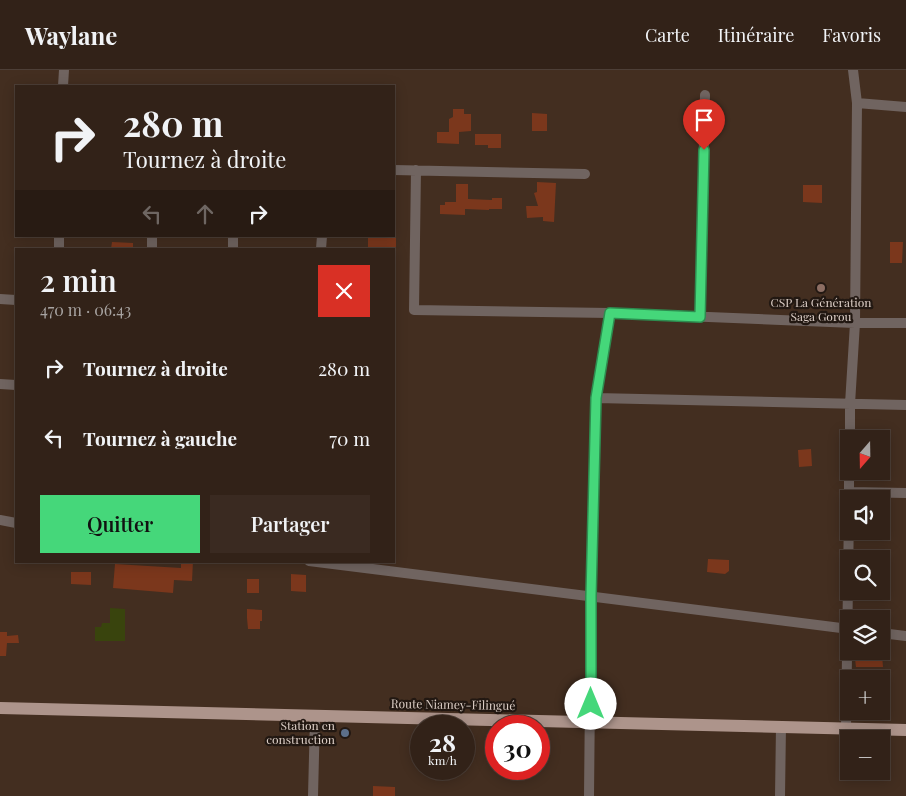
<!DOCTYPE html>
<html lang="fr">
<head>
<meta charset="utf-8">
<style>
	:root { --surface:#322218; --page:#3a2a21; --text:#f1f3f6; --muted:#a8a4a2; --line:#4d3f37; --accent:#45d77a }
	body { margin:0; font-family:"Playfair Display",serif; background:var(--page); color:var(--text); height:100vh; display:flex; flex-direction:column; font-size:19px; white-space:nowrap }
	* { box-sizing:border-box; margin:0 }
	p { font-size:16px; color:var(--muted) }
	.icon { flex:none; width:28px; height:28px; fill:none; stroke:currentColor; stroke-width:2; stroke-linecap:round; stroke-linejoin:round }
	.map { position:relative; flex:1; overflow:hidden }
	.sheet { position:absolute; left:15px; top:178px; width:380px; height:315px; display:flex; flex-direction:column; background:var(--surface); border-radius:0px; box-shadow:0 2px 12px #0003,0 0 0 1px var(--line) }
	.sheet>* { flex:none }
	.top-card { position:absolute; left:15px; top:15px; width:380px; height:152px; border-radius:0px; box-shadow:0 2px 12px #0003,0 0 0 1px var(--line); background:#322218; color:var(--text); overflow:hidden }
	.needle { width:32px; rotate:200deg }
	.buttons { position:absolute; left:840px; top:360px; display:grid; gap:10px }
	.buttons a { display:grid; place-items:center; width:50px; height:50px; border-radius:0px; background:var(--surface); box-shadow:0 2px 12px #0003,0 0 0 1px var(--line); font-size:25px }
	.speed { position:absolute; left:410px; top:645px; display:flex; gap:10px; font-size:25px; font-weight:700; text-align:center }
	.speed>* { display:grid; place-content:center; width:65px; height:65px; border-radius:50%; background:var(--surface); box-shadow:0 2px 12px #0003,0 0 0 1px var(--line); line-height:1 }
	.speed small { font-size:12px; font-weight:400 }
	.speed .limit { border:8px solid #d22; background:#fff; color:#111 }
	.pin { position:absolute; display:grid; place-items:center; width:42px; height:42px; color:#fff; margin:-51px -21px; border-radius:50% 50% 50% 0; rotate:-45deg; box-shadow:0 0 5px #0007 }
	.pin .icon { rotate:45deg }
	.me { position:absolute; width:55px; margin:-28px; rotate:0deg; stroke-linejoin:round; filter:drop-shadow(0 0 4px #0008) }
	.turn { display:flex; align-items:center; gap:18px; height:105px; padding:0 25px; font-size:22px }
	.turn .icon { width:65px; height:65px; stroke-width:2.5 }
	.turn b { display:block; font-size:35px; line-height:42px }
	.lanes { display:flex; align-items:center; height:48px; padding:0 25px; background:#0003; justify-content:center; gap:25px; direction:ltr }
	.lanes .off { opacity:.35 }
	.round { display:grid; place-items:center; flex:none; width:52px; height:52px; border-radius:0px; background:var(--page) }
	.head { display:flex; align-items:center; justify-content:space-between; height:85px; padding:0 25px }
	h1 { font-size:30px; font-weight:600; line-height:38px }
	.cta { display:flex; gap:10px; margin-top:auto; padding:10px 25px }
	.cta a { flex:1; height:58px; border-radius:0px; background:var(--accent); color:#111; font-size:20px; font-weight:600; line-height:58px; text-align:center }
	.cta a+a { background:var(--page); color:var(--text) }
	ul { padding:0; list-style:none }
	li { display:flex; align-items:center; gap:15px; height:70px; padding:0 25px }
	li div { flex:1 }
	li b { display:block; font-size:19px }
	li em { font-style:normal }
	header { display:flex; align-items:center; gap:30px; box-sizing:border-box; height:70px; padding:0 25px; background:var(--surface); border-bottom:1px solid var(--line) }
	header strong { font-size:24px }
	nav { display:flex; gap:28px; margin-inline-start:auto; font-size:18px }
	.map>svg:first-child { display:block }
</style>
</head>
<body>
<header>
<strong>Waylane</strong>
<nav><a>Carte</a><a>Itinéraire</a><a>Favoris</a></nav>
</header>
<div class="map">
<svg width="906" height="726" viewBox="0 0 906 726">
	<rect width="100%" height="100%" fill="#432e20"/>
	<path fill="#39440d" d="M110,538l15,1v32h-30v-14h6l1,-4h8z"/>
	<path fill="#7b371c" d="M453,39h11v5h7v17l-12,1v12l-22,-1v-11h12v-13l4,-2z
		M532,43l15,1v17h-15z
		M475,64h26v14h-13v-3h-13z
		M537,112l19,1 -2,39 -11,-1v-4l-16,1 -1,-12h12l-4,-13 3,-1z
		M456,114h12v15l24,1v-2h10v11h-13v1l-24,-1v6l-25,-1v-9h5v-3h11z
		M803,115h19v18l-19,-1z
		M368,166h28v13l-28,-1z
		M112,172l21,1v6h-22z
		M890,172h13l-1,21h-12z
		M811,379l1,17 -13,1 -1,-17z
		M708,489l21,1v11l-4,3 -18,-2z
		M181,491h12l-1,20 -18,-1 -1,13 -60,-5 2,-24 66,4z
		M71,502h20v13l-20,-1z
		M291,504l15,1v17l-15,-1z
		M247,509h12v14h-12z
		M247,539l15,1v11h-2v8h-12l-1,-11z
		M0,562h7v4l11,-1 1,8h-12l-1,13h-6z
		M882,585l1,12h-27l-1,-8 21,-1z
		M373,716l22,1v9h-22z"/>
	<g fill="none" stroke-linecap="round" stroke-linejoin="round">
		<path stroke="#706460" stroke-width="10" d="M63,16l1,-16
			M857,33l49,4
			M394,100l191,4
			M416,100l-2,140 196,3 245,10h51
			M59,179v-13
			M152,179v-13
			M233,179v-13
			M321,179l1,-13
			M0,229l16,1
			M700,247l5,-222
			M0,314l16,1
			M596,328l310,7
			M850,369v-35l5,-81 2,-220 -4,-33
			M849,422l57,1
			M849,429v-28
			M0,450l16,3
			M309,491l540,68
			M881,563l25,3
			M846,658l3,-218
			M313,726l2,-80
			M589,726l2,-200 5,-198 14,-85
			M780,726l1,-70"/>
		<path stroke="#ad948b" stroke-width="12" d="M0,638l906,22"/>
	</g>
	<g fill="none" stroke-linecap="round" stroke-linejoin="round">
		<g stroke="#2d8c4f" stroke-width="12">
			<path id="route" d="M591,634v-108l5,-198 14,-85 90,4 4,-167"/>
		</g>
		<use href="#route" stroke="#45d77a" stroke-width="9"/>
	</g>
	<circle fill="#8d6e63" stroke="#221812" stroke-width="2" cx="821" cy="218" r="5"/>
	<circle fill="#5c6f8a" stroke="#221812" stroke-width="2" cx="345" cy="663" r="5"/>
	<g text-anchor="middle" stroke-width="4.5" stroke-linejoin="round" paint-order="stroke">
		<g font-size="12" fill="#ddcfc7" stroke="#221812">
			<text x="821" y="237">CSP La Génération<tspan x="821" dy="14">Saga Gorou</tspan></text>
			<text x="335" y="660" text-anchor="end">Station en<tspan x="335" dy="14">construction</tspan></text>
		</g>
		<g font-size="12" fill="#ddcfc7" stroke="#221812">
			<text transform="translate(453 635) rotate(1)" y="4">Route Niamey-Filingué</text>
		</g>
	</g>
</svg>
<div class="buttons">
<a><svg class="needle" viewBox="-14 -14 28 28"><path d="M0-13l5 13h-10z" fill="#e53935"/><path d="M0 13l5-13h-10z" fill="#a8a4a2"/></svg></a>
<a><svg class="icon" aria-label="sound" viewBox="0 0 24 24"><path d="M4 9h4l5-4v14l-5-4H4zM17 9q2 3 0 6"/></svg></a>
<a><svg class="icon" aria-label="search" viewBox="0 0 24 24"><circle cx="10" cy="10" r="6"/><path d="M15 15l6 6"/></svg></a>
<a><svg class="icon" aria-label="layers" viewBox="0 0 24 24"><path d="M12 4l9 5-9 5-9-5zM3 14l9 5 9-5"/></svg></a>
<a>+</a>
<a>−</a>
</div>
<div class="speed"><div>28<small>km/h</small></div><div class="limit">30</div></div>
<div class="pin" style="left:704px;top:80px;background:#d93025"><svg class="icon" aria-label="arrive" viewBox="0 0 24 24"><path d="M6 21V4h12l-3 4 3 4H6"/></svg></div>
<svg class="me" style="left:591px;top:634px" viewBox="-20 -20 40 40"><circle r="19" fill="#fff"/><path d="M0-13L10 11 0 6-10 11z" fill="#45d77a"/></svg>
<div class="top-card">
<div class="turn"><svg class="icon" aria-label="right" viewBox="0 0 24 24"><path d="M7 20v-9h11M14 6l5 5-5 5"/></svg><div><b>280 m</b>Tournez à droite</div></div>
<div class="lanes"><svg class="icon off" aria-label="left" viewBox="0 0 24 24"><path d="M17 20v-9H6M10 6l-5 5 5 5"/></svg><svg class="icon off" aria-label="ahead" viewBox="0 0 24 24"><path d="M12 20V5M6 11l6-6 6 6"/></svg><svg class="icon" aria-label="right" viewBox="0 0 24 24"><path d="M7 20v-9h11M14 6l5 5-5 5"/></svg></div>
</div>
<section class="sheet">
<div class="head"><div><h1>2 min</h1><p>470 m · 06:43</p></div><a class="round" style="background:#d93025;color:#fff"><svg class="icon" aria-label="close" viewBox="0 0 24 24"><path d="M6 6l12 12M18 6L6 18"/></svg></a></div>
<ul>
<li><svg class="icon" aria-label="right" viewBox="0 0 24 24"><path d="M7 20v-9h11M14 6l5 5-5 5"/></svg><div><b>Tournez à droite</b></div><em>280 m</em></li>
<li><svg class="icon" aria-label="left" viewBox="0 0 24 24"><path d="M17 20v-9H6M10 6l-5 5 5 5"/></svg><div><b>Tournez à gauche</b></div><em>70 m</em></li>
</ul>
<div class="cta"><a>Quitter</a><a>Partager</a></div>
</section>
</div>
</body>
</html>
